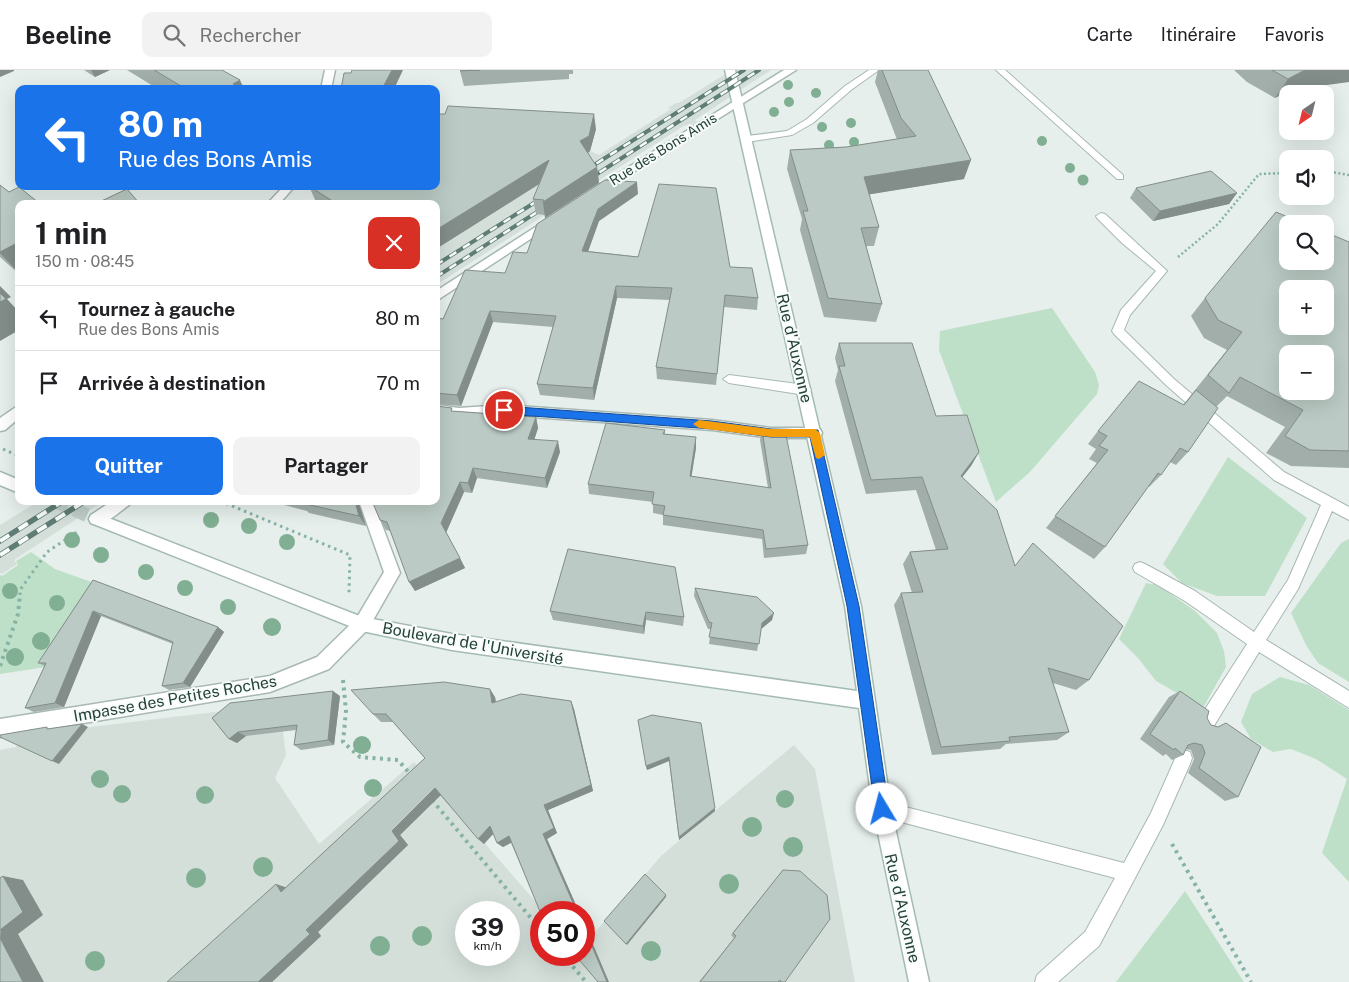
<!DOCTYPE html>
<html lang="fr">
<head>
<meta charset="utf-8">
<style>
	:root { --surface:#fff; --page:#f2f2f2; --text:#202124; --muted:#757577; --line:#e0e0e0; --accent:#1a73e8 }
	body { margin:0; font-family:"Public Sans",sans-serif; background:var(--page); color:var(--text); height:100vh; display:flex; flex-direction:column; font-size:19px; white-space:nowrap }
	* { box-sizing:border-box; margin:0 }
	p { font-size:16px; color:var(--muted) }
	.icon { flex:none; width:28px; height:28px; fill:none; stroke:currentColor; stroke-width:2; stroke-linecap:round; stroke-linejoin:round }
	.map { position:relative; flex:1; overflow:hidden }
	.details { position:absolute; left:15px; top:130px; width:425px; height:305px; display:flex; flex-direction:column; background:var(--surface); border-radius:10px; box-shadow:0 5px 20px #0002 }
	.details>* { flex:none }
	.top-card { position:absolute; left:15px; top:15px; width:425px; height:105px; border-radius:10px; box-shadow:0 5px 20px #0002; background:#1a73e8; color:#fff; overflow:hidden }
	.needle { width:32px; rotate:215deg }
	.buttons { position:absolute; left:1279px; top:15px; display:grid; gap:10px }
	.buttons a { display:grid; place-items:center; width:55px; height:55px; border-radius:10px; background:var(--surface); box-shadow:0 5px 20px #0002; font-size:25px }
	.speed { position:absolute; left:455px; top:831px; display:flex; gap:10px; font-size:25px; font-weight:700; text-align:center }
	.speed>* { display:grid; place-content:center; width:65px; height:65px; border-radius:50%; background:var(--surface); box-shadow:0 5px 20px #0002; line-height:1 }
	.speed small { font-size:12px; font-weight:400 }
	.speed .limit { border:8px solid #d22; background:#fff; color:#111 }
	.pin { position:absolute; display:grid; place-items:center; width:42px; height:42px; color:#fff; margin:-21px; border:2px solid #fff; border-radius:50%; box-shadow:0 1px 5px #0007 }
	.me { position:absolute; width:55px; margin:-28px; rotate:352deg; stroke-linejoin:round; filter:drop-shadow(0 0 4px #0008) }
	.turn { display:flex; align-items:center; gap:18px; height:105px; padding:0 20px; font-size:22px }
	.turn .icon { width:65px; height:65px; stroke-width:2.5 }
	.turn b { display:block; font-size:35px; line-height:42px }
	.round { display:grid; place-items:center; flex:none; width:52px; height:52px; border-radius:10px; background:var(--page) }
	.headline { display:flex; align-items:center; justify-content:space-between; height:85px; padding:0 20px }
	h1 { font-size:30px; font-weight:700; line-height:38px }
	.cta { display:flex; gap:10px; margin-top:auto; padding:10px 20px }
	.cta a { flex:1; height:58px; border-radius:10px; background:var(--accent); color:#fff; font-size:20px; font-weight:700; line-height:58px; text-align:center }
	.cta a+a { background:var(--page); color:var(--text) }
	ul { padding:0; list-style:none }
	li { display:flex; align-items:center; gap:15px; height:65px; padding:0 20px; border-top:1px solid var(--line) }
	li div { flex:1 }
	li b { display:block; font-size:19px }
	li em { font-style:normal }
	header { display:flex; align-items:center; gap:30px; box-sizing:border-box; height:70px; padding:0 25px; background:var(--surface); border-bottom:1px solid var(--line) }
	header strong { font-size:24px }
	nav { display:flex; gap:28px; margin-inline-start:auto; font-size:18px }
	.search { width:350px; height:45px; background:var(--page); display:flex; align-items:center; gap:12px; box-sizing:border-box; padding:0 18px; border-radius:10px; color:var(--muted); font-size:19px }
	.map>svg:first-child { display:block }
</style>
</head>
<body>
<header>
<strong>Beeline</strong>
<div class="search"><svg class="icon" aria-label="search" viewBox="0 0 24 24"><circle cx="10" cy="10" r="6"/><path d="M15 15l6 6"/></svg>Rechercher</div>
<nav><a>Carte</a><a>Itinéraire</a><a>Favoris</a></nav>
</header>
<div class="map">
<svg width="1349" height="912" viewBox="0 0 1349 912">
	<rect width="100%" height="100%" fill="#e6efeb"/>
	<path fill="#d4dfda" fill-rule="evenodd" d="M732,0h44h-5l-76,50 2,2 -8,5 -4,-2 -249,160v-36l154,-98 9,4 72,-46 -3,-1 8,-5h3z
		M39,431h65l-90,59 3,4 -15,10 -2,-1v-48z
		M288,633l-5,29 3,23 -11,23 44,66 95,-82 128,147 -1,46h43v-10l78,-90 132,-110 21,24 40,213h-855v-232l16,-3 9,-12zM466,842h43v43h-43z"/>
	<path fill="#bfe0c8" d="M1052,238l43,64 4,13 -2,9 -67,78 -34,30 -57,-152 1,-19z
		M1228,387l79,61 -42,78h-48l-35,-13 -19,-19z
		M1349,469v143l-31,-19 -12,-18 -15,-32 50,-70z
		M31,482l24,17 45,16 -54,82 -46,7v-99l2,1 16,-11 -2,-4z
		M1146,513l12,2 37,26 22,22 7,18 2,16 -23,41 -47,-27 -18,-23 -19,-19z
		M1280,607l29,8 40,25v172l-27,-29 25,-74 -31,-20 -25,-10 -18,3 -22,-13 -10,-17 11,-28z
		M1185,821l59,91h-128z"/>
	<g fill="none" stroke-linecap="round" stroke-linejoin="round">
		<path stroke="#bfccc8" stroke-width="14" stroke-dasharray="14 7" stroke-linecap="butt" d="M55,431l41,18"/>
		<g stroke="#a8b8b2" stroke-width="2">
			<path id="lane" d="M869,0h10l-28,20 -38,33 -21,12 -45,7 -5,-3 5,-3 40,-5 20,-12 38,-33z
				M996,0h9l118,105v4h-6z
				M1101,143l4,1 62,57 -37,44 -6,15 50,49 110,93 65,35v13l-17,-9 -34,78 -32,51 83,51v17l-90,-56 -47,77 -6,2 -6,-2 -2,-6 2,-6 47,-73 -62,-43 -50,-29 -2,-4 2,-4 5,-2 5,2 50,27 59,41 34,-52 33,-75 -47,-25 -108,-95 -52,-51 -2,-3 9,-21 35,-39 -34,-28 -25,-25 -1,-2z
				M729,305l76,10 4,2 2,3 -2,3 -4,2 -76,-12 -6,-4z
				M1184,680l6,2 2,6 -2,6 -27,61 -64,121 -41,36h-23l2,-7 48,-43 30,-54 -233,-61 -6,-2 -2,-6 2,-6 6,-2 242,62 27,-50 27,-61z"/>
		</g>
		<g stroke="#a8b8b2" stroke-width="3">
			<path id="street" d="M325,0h10l-4,19h-10z
				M784,0h12l-195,122h-8l-1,-2z
				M284,116h11l-16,18h-12z
				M551,147l4,2 2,2 -2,2 -119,78v-10z
				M19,335v13l-14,12 -5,1v-13z
				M436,335l23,3 45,-3 208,15 59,8h44l5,1 2,4 -2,4 -5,1h-44l-59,-8 -208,-15 -45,3 -23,-3z
				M112,431h19l-2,4c-10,7 -26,23 -38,18l-2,-4 2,-4z
				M359,431h14l27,72 -32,56 -39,40 -59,23 -270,45v-18l270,-43 47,-19 39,-38 28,-47z"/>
		</g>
		<g stroke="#a4bbb3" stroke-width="3">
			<path id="secondary" d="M725,0h10l126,536 30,203 38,173h-20l-36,-173 -14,-101 -407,-58 -90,-19 -271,-108 -2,-4 2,-4 5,-2 5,2 261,102 90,17 405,57 -12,-85z
				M0,402l19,8v13l-19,-8z"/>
		</g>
		<path stroke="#86b3a5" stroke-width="2.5" stroke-dasharray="2 2.5" stroke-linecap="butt" d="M1325,101l24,4
			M1178,187l40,-33 41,-50 29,-1"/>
		<path stroke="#86b3a5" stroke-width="3" stroke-dasharray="2.5 4" stroke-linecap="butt" d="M3,379l16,7
			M220,431l130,54 -1,38
			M20,525v-5l27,-38 30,-20"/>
		<path stroke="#86b3a5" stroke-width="4" stroke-dasharray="3 4.5" stroke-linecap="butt" d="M0,596l18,-52 2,-20
			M343,610l3,31 -3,31 17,15 38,3 14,16
			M432,730l109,130
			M1172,774l79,138
			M563,885l23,27"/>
		<use href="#lane" fill="#fff" fill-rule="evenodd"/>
		<use href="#street" fill="#fff" fill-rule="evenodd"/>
		<use href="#secondary" fill="#fff" fill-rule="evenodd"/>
		<g stroke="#5f7d75" stroke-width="4">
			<path id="rail-far1" d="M583,102l161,-102
				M586,111l173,-111
				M436,195l109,-69
				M436,207l112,-72"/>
		</g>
		<g stroke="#5f7d75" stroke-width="5.5">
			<path id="rail" d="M0,471l63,-40
				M0,485l85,-54"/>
		</g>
		<use href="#rail-far1" stroke="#f7fbf9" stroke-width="2.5" stroke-dasharray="8" stroke-linecap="butt"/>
		<use href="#rail" stroke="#f7fbf9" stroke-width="4" stroke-dasharray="11" stroke-linecap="butt"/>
	</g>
	<g fill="#80af93">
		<circle cx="788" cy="15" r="5"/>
		<circle cx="816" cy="23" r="5"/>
		<circle cx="789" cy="32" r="5"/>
		<circle cx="774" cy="42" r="5"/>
		<circle cx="851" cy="53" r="5"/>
		<circle cx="822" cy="57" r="5"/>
		<circle cx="1042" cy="71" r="5"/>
		<circle cx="854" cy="72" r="5"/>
		<circle cx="829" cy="75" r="5"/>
		<circle cx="1070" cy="98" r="5"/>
		<circle cx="1083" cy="110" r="5.5"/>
		<circle cx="211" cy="450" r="8"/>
		<circle cx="249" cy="456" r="8"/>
		<circle cx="72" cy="470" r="8"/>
		<circle cx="287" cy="472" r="8"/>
		<circle cx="101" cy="485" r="8"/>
		<circle cx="146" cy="502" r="8"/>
		<circle cx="185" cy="518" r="8"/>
		<circle cx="10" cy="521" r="8"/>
		<circle cx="57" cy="533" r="8"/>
		<circle cx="228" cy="537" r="8"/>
		<circle cx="272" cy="557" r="9"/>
		<circle cx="41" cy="571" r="9"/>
		<circle cx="15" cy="587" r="9"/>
		<circle cx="362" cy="675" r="9"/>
		<circle cx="100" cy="709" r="9"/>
		<circle cx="373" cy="718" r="9"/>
		<circle cx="122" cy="724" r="9"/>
		<circle cx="205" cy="725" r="9"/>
		<circle cx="785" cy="729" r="9"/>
		<circle cx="752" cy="757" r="10"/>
		<circle cx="793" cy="777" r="10"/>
		<circle cx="263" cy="797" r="10"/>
		<circle cx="196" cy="808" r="10"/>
		<circle cx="729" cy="814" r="10"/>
		<circle cx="422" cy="866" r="10"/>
		<circle cx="380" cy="876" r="10"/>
		<circle cx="651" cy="881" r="10"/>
		<circle cx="95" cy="891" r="10"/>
	</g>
	<path fill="#a1aea9" d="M84,0h26l-15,7z
		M127,0h95l22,19h-86z
		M461,0h112v4h-4v5l-105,7 -4,-15z
		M878,0h50l36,109 -95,15 10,33 -5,19h-8l16,58 -6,18 -52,-5 -24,-87 2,-11 -15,-50 3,-19 56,-3 51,-8 -1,-2 -21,-55z
		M1234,0h115l-59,20 -15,8 -28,-16z
		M596,59l-6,22 -2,2 9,14 2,16 -54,35v-3l-9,-1 -3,-15 7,-16 -104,66v-45h-117l-3,-2 -7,-16z
		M0,115l9,7 30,11 9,1h-29v70l-19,-17z
		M1136,118l101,5 -8,11 -76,17 -23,-23z
		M638,124l-39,27 -11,30 142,16 28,31 -1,12 -33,-3 -8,78 -59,-6 -1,-12 14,-67 -53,-2 -23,102 -54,-5 -3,-11 16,-57 -60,-5 -32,84 -25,-2v-86l7,1 62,-46 22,-20z
		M1349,172v226l-58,-2 -25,-13 19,-26 -58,-31 -11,11 -28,45 -12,13 -6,-3 -9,13 -12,12h-1l-43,60 -11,12 -48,-31 51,-65 -8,-4 7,-10 -8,-5 10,-13 85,-26 44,-55 -23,-12 -13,-22 14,-18z
		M839,273l97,73 43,36 -8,14 -9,11 53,89 74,114 -13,10 -23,-7 16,49 -12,8 -51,4 -6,5 -68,6 -38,-150 7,-12h11l-9,-29 7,-12 26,-2 -20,-60 -50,4 -31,-113 3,-11 -3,-12z
		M453,341l83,6 2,11 -4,12 26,12 -13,36 -70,-10 -5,15 -8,-1 -18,40 19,36 -50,23 -25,-60 -4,-1 -6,-10z
		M665,360v4l31,14 -5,28 77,12 -8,-48 2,-10 46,115 -2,9 -42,4 -2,-19 -99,-14v-10l-10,-2v-11l-64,-8 -1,-10z
		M269,431h89l8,25 -57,-13 -2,-2z
		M568,479l116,68 -1,9 -37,-6 -2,14 -91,-14 -3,-9z
		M93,510l125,47 6,5 -34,55 -21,3 -7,-4 11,-42 -72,-28 -37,91 -30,5 -9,-4 20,-42 -7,-3z
		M695,518l77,32 -11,9 -4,22 -48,-7 2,-15h-3l-14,-33z
		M1180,621l27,27 31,79 -13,4 -37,-28 6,-14 -3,-9 -5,-1 -3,6 -11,5 -6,-6 -3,2 -23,-17 29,-42z
		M340,626l-6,49 -33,5 -7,-5 2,-15 -50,6 -9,7 -8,-4 -17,-21z
		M495,627l1,5 75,-1 3,8 19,82 -45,19 9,23 -10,6 32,73h-38l-30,-69 -8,4 -6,-4 -4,-10 -9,11 -44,-49 -40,40 8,10 -90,87 3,4 -49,46h-105l119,-95 139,-129 -32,-36h-12l-8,-8z
		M638,650l77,91 -36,29 -10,-79 -22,9z
		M783,800l2,112h-86l35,-44 -3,-3z"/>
	<path fill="#838d89" d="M0,0h14v1l-14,6z
		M91,0h19l-15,7z
		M392,0h11l-9,19h-12z
		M1311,0h38v12l-59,8 -15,8 13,-19 15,-8z
		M240,10l4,9h-9l-2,-5z
		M594,44l2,15 -6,22 -8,6 -2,-16z
		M549,90l3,16 -116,73v-19z
		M971,90l-7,19 -104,17 4,-19z
		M597,97l2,16 -54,35 -2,-16z
		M637,112l1,12 -39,27 -15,42 -2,-12 16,-42z
		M1237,123l-8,11 -76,17 7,-10z
		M19,172v31l-19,-20v-1z
		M0,216l11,11 -4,2 12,13v18l-19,11z
		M616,216l1,12 -23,102 -1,-12z
		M490,241l3,11 -32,84 -4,-11z
		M536,347l2,11 -7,22 -3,-11z
		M696,367v11l-6,38v-10z
		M558,371l2,11 -13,36 -2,-10z
		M979,382l-8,14 -18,23 8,-13z
		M473,398l4,10 -5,15 -4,-10z
		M460,412l4,10 -18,41 -5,-10z
		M355,431h3l8,25 -7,-10z
		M460,488l5,10 -50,23 -6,-9z
		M93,541l8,5 -37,91 -9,-4z
		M646,542v8l-2,14 -1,-8z
		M774,543l-2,7 -12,10 2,-7z
		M218,557l6,5 -34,55 -7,-4z
		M490,619l5,8 2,14 -5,-8z
		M333,621l7,5 -6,49 -6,-5z
		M571,631l3,8 19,82 -45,19 9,23 -10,6 32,73h-2l-34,-78 1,-29z
		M82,654l6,3 -29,37 -7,-3z
		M238,662l8,4 -9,7 -8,-4z
		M669,687v4l-22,9 -1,-4z
		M435,718l7,6 -42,41 8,10 -90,87 3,4 -49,46h-14l48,-52 86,-99z
		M715,738v3l-36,29v-3z
		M490,756l6,5 -12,13 -6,-5z
		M509,766l5,5 -11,6 -6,-4z
		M3,806l20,4 20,35 -25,19 26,48h-21l-23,-44z
		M276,814l12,4 -7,4z
		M666,825v2l-39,48 -1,-1z
		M584,853l25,59h-2l-23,-55z"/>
	<path fill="#bbcac4" stroke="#838d89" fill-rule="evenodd" d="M154,0h68l18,10 -7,4 9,5h-56z
		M352,0h40l-10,19h-41l3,-16h7z
		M461,0h19l-20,1z
		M882,0h46l43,90 -107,17 15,50 -18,1 21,76 -54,-6 -25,-87h5l-18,-61 56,-3 70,-11 -15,-18z
		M1272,0h39l-8,1 -15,8z
		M448,36l146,8 -5,22 -9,5 17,26 -54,35 1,-2 -11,-1 16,-39 -113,70v-26h-99l-28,-18h127v-72h9z
		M1211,101l26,22 -77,18 -24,-23z
		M605,110l32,2 -39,27 -16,42 56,6 21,-73 57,4 14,79 22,1 6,30 -33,-3 -8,79 -61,-7 16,-79 -56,-2 -23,102 -56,-4 19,-68 -66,-5 -33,84 -21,-2v-75l7,1 22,-49 40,3 8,-21 14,1 10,-29z
		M0,115l9,7 10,-5 20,16 5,-2 4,3h-29v38l-19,10z
		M127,119l13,15h-45z
		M1276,142l28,12h-16v37h37v-29l24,10v209l-39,-1 -25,-14 18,-26 -63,-33 -11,16 -21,-18 34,-43 -24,-12 -13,-22zM1288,219h37v37h-37zM1288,284h37v37h-37z
		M0,223l6,6 -6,3z
		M839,273h73l24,73 31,-1 12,37 -18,24 36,34 18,56 18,-23 90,83 -34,54 -41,-12 21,64 -60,5 1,4 -69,6 -40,-154 22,-1 -13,-40 38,-3 -26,-72 -51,3 -32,-114h6z
		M1139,311l45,24 12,-15 22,18 -30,44 -8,-4 -19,27 -3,-2 -53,74 -50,-31 53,-66 -9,-4 8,-10 -9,-5z
		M436,336l16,2 -1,3 85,6 -8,22 30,2 -13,37 -72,-10 -5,15 -8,-1 -19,41 19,35 -51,24 -22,-60 -7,-2 -8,-19h64z
		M606,353l59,7 -2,4 33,3 -6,39 81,12 -9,-58h23l23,115 -42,4 -3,-19 -100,-15 2,-9 -13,-2 2,-12 -66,-8z
		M302,431h53l4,15 -58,-13z
		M568,479l107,18 9,50 -38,-5 -3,14 -93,-15z
		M93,510l125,47 -35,56 -21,3 11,-44 -80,-31 -38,92 -30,5 21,-45h-8z
		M695,518l62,9 17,16 -12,10 -3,21 -50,-7 3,-14 -3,-1z
		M444,612l46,7 2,14 29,-9 50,7 20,84 -47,20 10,23 -11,6 34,78h-36v2l-32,-78 -12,7 -7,-17 -12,13 -43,-51 -43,43 7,10 -93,89 4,4 -52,48h-91l109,-98 5,8 144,-134 -39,-44h-13l-22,-24z
		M333,621l-5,49 -34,5 3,-20 -59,7 -9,7 -17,-21 18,-15z
		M1180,621l29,20 -2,7 4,7 7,2 8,-4 35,24 -23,50 -39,-29 6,-15 -3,-8 -8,-2 -6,2 -5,10 -8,-7 -1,2 -24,-16z
		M652,645l49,8 14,85 -36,29 -10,-80 -23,9 -8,-46z
		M82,654l-30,37 -52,-24v-2l47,-8v2z
		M783,800l17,1 27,24 3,24 -45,63h-4l-1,-2 -2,2h-78l36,-46 -3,-3z
		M645,804l21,21 -40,49 -22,-23z
		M3,806l20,36 -23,18v-52z
		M584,857l23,55h-9l-23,-27h9z
		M0,868l23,44h-23z"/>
	<path fill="#1a73e8" stroke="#114b97" d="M504,336l208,15 59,8 47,1 41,176 30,203 -2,5 -5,2 -5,-2 -2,-5 -28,-203 -37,-169h-39l-59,-8 -208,-15 -5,-4z"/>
	<path fill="#f59e0b" d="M699,350l72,9h44l5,4 5,22 -6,4 -3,-1 -6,-21h-39l-72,-9 -6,-4z"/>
	<g text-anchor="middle" stroke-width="4" stroke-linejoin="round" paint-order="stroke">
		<g font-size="14" fill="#24423a" stroke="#f7fbf9">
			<text transform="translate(663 79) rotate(-32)" y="5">Rue des Bons Amis</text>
		</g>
		<g font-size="16" fill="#24423a" stroke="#f7fbf9">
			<text transform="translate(795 278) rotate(77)" y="6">Rue d'Auxonne</text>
			<text transform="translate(473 573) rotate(10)" y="6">Boulevard de l'Université</text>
			<text transform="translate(175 628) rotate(-10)" y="6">Impasse des Petites Roches</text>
			<text transform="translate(903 838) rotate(77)" y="6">Rue d'Auxonne</text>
		</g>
	</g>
</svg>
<div class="buttons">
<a><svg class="needle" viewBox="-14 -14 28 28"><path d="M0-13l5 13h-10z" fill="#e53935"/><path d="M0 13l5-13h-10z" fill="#757577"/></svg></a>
<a><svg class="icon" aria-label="sound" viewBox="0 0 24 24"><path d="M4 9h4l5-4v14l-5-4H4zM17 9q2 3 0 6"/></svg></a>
<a><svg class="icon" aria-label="search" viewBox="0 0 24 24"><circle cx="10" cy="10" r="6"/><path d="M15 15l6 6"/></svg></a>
<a>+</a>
<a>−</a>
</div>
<div class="speed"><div>39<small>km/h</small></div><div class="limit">50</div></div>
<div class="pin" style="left:504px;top:340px;background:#d93025"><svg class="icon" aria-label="arrive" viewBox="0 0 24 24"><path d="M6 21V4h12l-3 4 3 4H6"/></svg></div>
<svg class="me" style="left:882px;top:739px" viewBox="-20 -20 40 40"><circle r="19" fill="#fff"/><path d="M0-13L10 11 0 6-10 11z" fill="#1a73e8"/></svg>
<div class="top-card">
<div class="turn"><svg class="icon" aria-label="left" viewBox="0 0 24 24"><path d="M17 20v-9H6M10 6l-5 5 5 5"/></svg><div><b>80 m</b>Rue des Bons Amis</div></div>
</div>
<section class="details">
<div class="headline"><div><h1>1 min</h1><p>150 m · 08:45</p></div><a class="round" style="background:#d93025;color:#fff"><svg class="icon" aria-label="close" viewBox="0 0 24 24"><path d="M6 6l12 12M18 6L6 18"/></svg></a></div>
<ul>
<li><svg class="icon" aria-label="left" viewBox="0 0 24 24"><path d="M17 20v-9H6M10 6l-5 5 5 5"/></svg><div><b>Tournez à gauche</b><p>Rue des Bons Amis</p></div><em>80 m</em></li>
<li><svg class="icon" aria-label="arrive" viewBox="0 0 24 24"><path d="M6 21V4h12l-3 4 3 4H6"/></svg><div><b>Arrivée à destination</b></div><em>70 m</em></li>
</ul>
<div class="cta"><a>Quitter</a><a>Partager</a></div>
</section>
</div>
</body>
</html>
